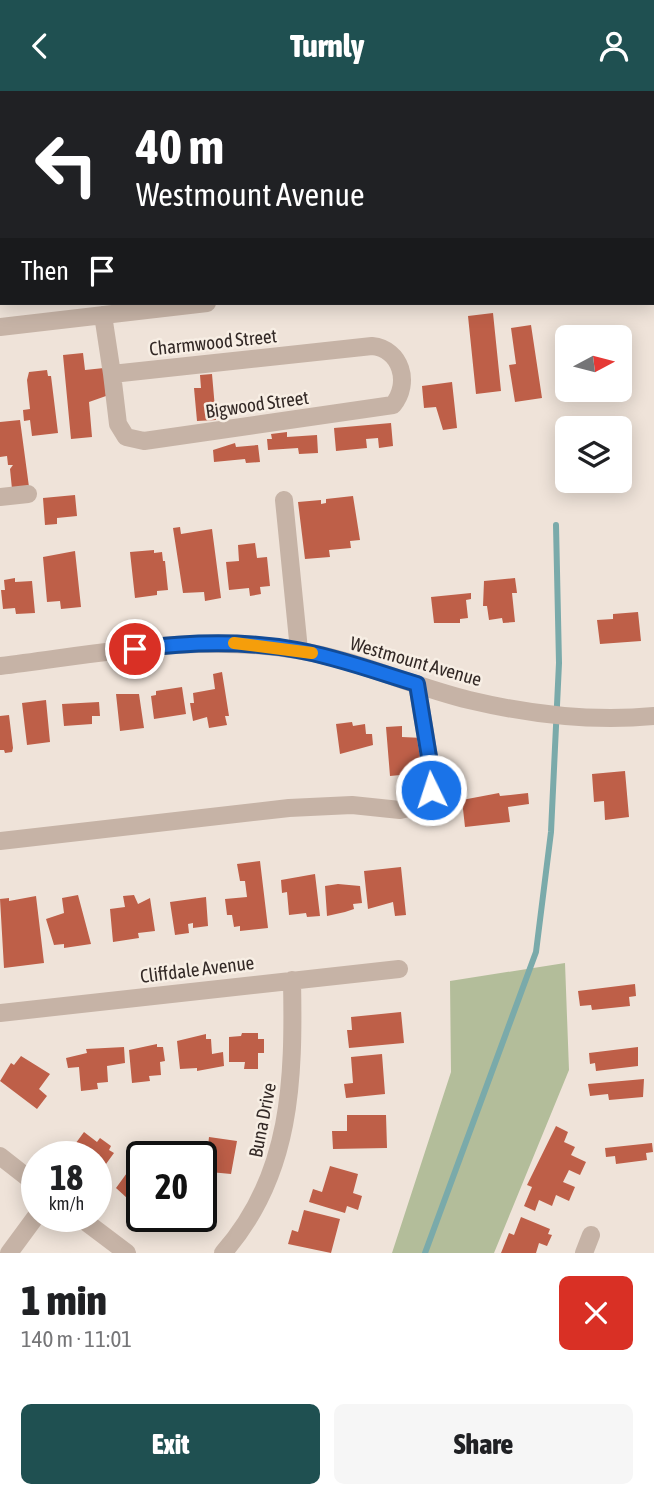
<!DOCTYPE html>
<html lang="en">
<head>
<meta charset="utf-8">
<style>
	:root { --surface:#fff; --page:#f6f6f6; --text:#202124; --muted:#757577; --accent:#1f5051 }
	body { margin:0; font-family:"Asap Condensed",sans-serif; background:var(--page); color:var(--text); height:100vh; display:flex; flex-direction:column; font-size:26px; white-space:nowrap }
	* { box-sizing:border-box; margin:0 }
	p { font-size:23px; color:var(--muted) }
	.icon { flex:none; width:38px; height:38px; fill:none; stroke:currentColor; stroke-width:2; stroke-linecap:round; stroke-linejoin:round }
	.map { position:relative; height:1162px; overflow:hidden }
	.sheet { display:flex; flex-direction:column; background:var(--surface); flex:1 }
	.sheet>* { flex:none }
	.guide { position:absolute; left:0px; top:0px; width:654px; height:214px; box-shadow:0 4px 18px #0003; background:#202124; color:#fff; overflow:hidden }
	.needle { width:46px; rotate:83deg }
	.tools { position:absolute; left:555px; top:234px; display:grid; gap:14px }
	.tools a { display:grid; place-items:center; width:77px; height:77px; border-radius:10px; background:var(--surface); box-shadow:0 4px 18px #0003; font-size:35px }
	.speed { position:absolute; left:21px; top:1050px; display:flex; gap:14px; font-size:35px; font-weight:700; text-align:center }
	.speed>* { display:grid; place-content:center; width:91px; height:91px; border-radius:50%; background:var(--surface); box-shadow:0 4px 18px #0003; line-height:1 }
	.speed small { font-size:18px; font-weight:400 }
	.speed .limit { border:4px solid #111; border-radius:10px; background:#fff; color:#111 }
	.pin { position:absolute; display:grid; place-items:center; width:60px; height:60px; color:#fff; margin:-30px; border:4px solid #fff; border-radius:50%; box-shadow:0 2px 7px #0007 }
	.me { position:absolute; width:77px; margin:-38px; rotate:356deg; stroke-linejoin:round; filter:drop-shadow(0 0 5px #0008) }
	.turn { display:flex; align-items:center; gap:24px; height:147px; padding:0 21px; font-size:32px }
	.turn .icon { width:91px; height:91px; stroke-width:2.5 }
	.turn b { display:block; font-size:49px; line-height:60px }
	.then { display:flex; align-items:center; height:66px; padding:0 21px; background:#0003; gap:14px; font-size:26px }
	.round { display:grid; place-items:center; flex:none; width:74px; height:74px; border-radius:10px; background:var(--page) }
	.head { display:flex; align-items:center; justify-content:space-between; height:119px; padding:0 21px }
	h1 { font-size:42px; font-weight:800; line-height:52px }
	.primary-button { display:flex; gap:14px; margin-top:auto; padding:14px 21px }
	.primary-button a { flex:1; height:80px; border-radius:10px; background:var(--accent); color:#fff; font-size:28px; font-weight:800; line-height:80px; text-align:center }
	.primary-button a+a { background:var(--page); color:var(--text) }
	header { display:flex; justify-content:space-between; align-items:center; height:91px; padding:0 21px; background:var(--accent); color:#fff; font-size:32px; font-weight:800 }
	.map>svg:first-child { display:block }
</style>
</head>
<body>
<header><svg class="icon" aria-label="back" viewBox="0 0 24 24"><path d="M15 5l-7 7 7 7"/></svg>Turnly<svg class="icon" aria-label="person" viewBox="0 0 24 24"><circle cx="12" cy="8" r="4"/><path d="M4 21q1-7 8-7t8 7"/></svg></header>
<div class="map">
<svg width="654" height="1162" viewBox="0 0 654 1162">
	<rect width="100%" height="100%" fill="#efe3d9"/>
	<path fill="#b3bd9a" d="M565,872l4,107 -75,183h-102l59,-181 -1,-91z"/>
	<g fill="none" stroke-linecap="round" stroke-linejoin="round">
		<path stroke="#7aaaaa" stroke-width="6" d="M425,1162l111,-301 15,-120 8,-169 -3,-138"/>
	</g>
	<path fill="#be5f48" d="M493,222l8,78 -25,3 -8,-78z
		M531,234l11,73 -27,4 -6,-37 7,-1 -5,-36z
		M83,262l2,17 19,-2 2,28 -17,6 3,35 -21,2 -8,-84z
		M47,279l1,6h3l7,57 -26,3 -2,-16 -6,1 -1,-11 7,-1 -3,-29 2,-8z
		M212,283l4,46 -19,1 -3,-33h7l-1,-13z
		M452,291l5,46 -14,2 -7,-23 -12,1 -2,-22z
		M20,329l9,67 -17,2 -2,-20 3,-4h-5l-1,-9 -7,1v-35z
		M391,332l2,23 -14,2 -1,-10 -12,1 1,9 -31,3 -2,-23z
		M287,341v5l30,-2 1,18 -19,1 -1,-6 -30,2 -1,-11h5l-1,-5z
		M235,352l1,4 22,-2 2,17 -14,1 -1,-4 -31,3 -1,-12z
		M75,404l2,21 -20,2v6l-12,1 -2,-27z
		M353,405l7,44 -10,1 1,7 -22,2 1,7 -25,2 -7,-57 23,-2v4l5,-1v-4z
		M180,436l1,7 31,-5 9,69 -16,3 -1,-9 -21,1 -10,-65z
		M255,452l2,15 10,-1 3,29 -10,1 1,7 -11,2 -1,-8 -20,2 -3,-28 13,-1 -1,-16z
		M154,459v3l8,-1 1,9h2l3,29 -11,1v4l-22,3 -5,-46z
		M75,460l6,56 -20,2 -1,-8 -13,1 -4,-45z
		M15,487v4l17,-1 3,32 -19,1 -1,-6 -12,1 -2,-19h4l-1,-10z
		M515,487l2,15h-5l3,29 -12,1 -1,-5 -13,2 -2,-14h-4l1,-25z
		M471,502v6l-5,1 2,18 -8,1v4h-26l-3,-26z
		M638,521l3,29 -41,3 -3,-24 16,-1v-5z
		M222,581l7,44h-4l2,9 -18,3 -2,-11 -14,4 -3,-18h4l-1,-10 22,-4 -2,-15z
		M182,596l4,27 -32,5 -3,-23 5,-1v-4z
		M116,603h23l5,34 -24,3z
		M46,609l4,42 -23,3 -5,-42z
		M99,611l1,14h-8v8l-28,2 -2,-22z
		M9,624l4,33 -1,4 -7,1 -1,-3h-4v-34z
		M352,631l1,4 12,-2 1,10h6l1,11 -33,9 -4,-30z
		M402,635v11l21,1 1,25 -13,2v9l-21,2 -4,-49z
		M625,680l4,46 -24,3 -1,-19 -10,1 -2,-28z
		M499,702l1,3 28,-3 1,11 -21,3 2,15 -45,5 -3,-27z
		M260,770l8,67 -28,3v-5l-6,1 -2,-12h-5l-2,-16 22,-2 -2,-16h-5l-3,-17z
		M401,776l5,48 -11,1 -2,-14 -25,7 -4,-38z
		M315,783l5,42 -13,1 -1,-4 -17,2 -2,-23 -5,1 -1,-13z
		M338,793l22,2 2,17 -9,1 1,5 -9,3 -18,4 -2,-30z
		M78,804l13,49 -27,4v-4l-10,1 -8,-26 18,-6 -2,-15z
		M134,804l4,9 12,-6 5,33 -17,2 1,5 -26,4 -3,-33 15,-2 -2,-11z
		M36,805l8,67 -40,5 -4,-69 9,-1v3z
		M206,806l2,29 -15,2v-5l-5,1 1,9 -14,2 -5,-33z
		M635,893l1,12 -7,1 1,9 -38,4 -1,-5 -11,1 -2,-15z
		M401,921l3,31 -55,5 -2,-18h5l-1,-13z
		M242,942h16v6h6v14h-6v16h-14l1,-7h-16v-25l12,-1z
		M206,943v5h5l1,15 11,-2 1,14 -27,5v-3l-17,1 -3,-28z
		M157,953v3h6l2,14 -5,1 1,13 -12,1 1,5 -18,2 -3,-33z
		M124,956l1,16 -18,3 1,16 -11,1 1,6 -17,2 -2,-24 -11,1 -2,-10 21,-5 -1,-4z
		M638,956v19l-42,5 -1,-8 -5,1 -1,-11z
		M382,963l3,40 -39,4 -2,-14 9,-1 -2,-26z
		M21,965l29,18 -11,15 8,7 -10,13 -37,-28 11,-18 3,2z
		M644,988l-1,18 -34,3 -1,-6 -18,2 -2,-12z
		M347,1024h39l1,33 -54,1 -1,-18h15z
		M556,1035l12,6 -4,10 11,5 -4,8 15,7 -6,13 -11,-5 -6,12 12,5 -6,14 -13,-6 -4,11 -13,-6 -4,11 -11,-5 8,-19 -5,-2z
		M84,1041l13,10 3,-4 11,8 -2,4 5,3 -8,11 -4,-3 -6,8v-12h-19l-7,-6z
		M209,1046l28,4 -6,33 -21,-2 2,-16 -5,-1z
		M652,1052l1,9 -7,1 1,7 -31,4 -1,-8 -9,1 -1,-9z
		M132,1075l10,7v30l-4,5 -22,-20z
		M330,1075l28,8 -5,19 9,3 -4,14 -11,-4 -2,7 -36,-11 4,-13 9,3z
		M304,1119l36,9 -9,34 -43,-9 4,-14 6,2z
		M179,1125h19l-8,10z
		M521,1126l29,12 -2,5 4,1 -5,11 -8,-3 -3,10h-35l8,-20 5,2z"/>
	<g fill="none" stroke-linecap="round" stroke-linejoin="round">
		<path stroke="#c6b3a6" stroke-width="18" d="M296,0v2
			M0,75l2,-1
			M653,163h1
			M103,224l9,59
			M0,236l207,-24
			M372,255c29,3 39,37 21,59l-249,36 -18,-4 -8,-13 -6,-50z
			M0,406l28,-3
			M284,409l15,150
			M0,575c98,-12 197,-33 296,-16 59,9 115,36 173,50 59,14 125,22 185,16
			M0,750l289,-33 63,-3 48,5 22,-5 9,-15v-21l-14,-85
			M0,922l399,-44
			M0,1065l37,29
			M78,1125l49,37
			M9,1162l28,-38
			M223,1162c69,-78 71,-174 69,-273
			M584,1162l7,-18"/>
		<path stroke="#746058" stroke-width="18" d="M599,0l1,2
			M647,0l2,2
			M653,70l1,1"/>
	</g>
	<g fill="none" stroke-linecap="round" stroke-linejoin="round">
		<g stroke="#114b97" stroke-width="18">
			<path id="route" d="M135,558c54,-7 108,-9 162,1 40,7 80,22 120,34l14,85v21"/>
		</g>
		<use href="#route" stroke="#1a73e8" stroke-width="12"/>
		<path stroke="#f59e0b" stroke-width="12" d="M234,552l78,10"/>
	</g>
	<g text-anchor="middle" stroke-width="5" stroke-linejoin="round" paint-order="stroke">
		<g font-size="19" fill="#332926" stroke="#f7eee4">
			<text transform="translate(213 251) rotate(-6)" y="7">Charmwood Street</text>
			<text transform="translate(257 313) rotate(-8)" y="7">Bigwood Street</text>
			<text transform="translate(416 570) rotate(16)" y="7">Westmount Avenue</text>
			<text transform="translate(197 878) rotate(-7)" y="7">Cliffdale Avenue</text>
			<text transform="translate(262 1029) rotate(-79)" y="7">Buna Drive</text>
		</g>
	</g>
</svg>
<div class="tools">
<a><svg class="needle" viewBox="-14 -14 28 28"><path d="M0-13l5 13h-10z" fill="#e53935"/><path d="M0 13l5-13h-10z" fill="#757577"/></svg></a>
<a><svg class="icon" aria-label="layers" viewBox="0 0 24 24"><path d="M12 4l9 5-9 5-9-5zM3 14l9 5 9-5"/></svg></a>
</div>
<div class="speed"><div>18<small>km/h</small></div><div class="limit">20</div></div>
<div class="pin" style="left:135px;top:558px;background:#d93025"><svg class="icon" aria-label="arrive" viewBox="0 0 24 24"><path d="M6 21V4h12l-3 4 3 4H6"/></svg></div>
<svg class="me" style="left:431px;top:699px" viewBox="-20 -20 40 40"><circle r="17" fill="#1a73e8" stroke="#fff" stroke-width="3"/><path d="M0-11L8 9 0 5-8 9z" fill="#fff"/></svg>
<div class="guide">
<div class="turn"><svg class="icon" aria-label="left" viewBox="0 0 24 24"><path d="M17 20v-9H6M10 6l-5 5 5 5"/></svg><div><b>40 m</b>Westmount Avenue</div></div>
<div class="then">Then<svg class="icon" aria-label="arrive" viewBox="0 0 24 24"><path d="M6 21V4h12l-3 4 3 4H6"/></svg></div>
</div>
</div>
<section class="sheet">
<div class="head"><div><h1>1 min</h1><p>140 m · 11:01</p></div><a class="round" style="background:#d93025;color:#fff"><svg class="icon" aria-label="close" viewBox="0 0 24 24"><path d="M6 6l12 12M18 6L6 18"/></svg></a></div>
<div class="primary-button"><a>Exit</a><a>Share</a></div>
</section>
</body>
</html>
